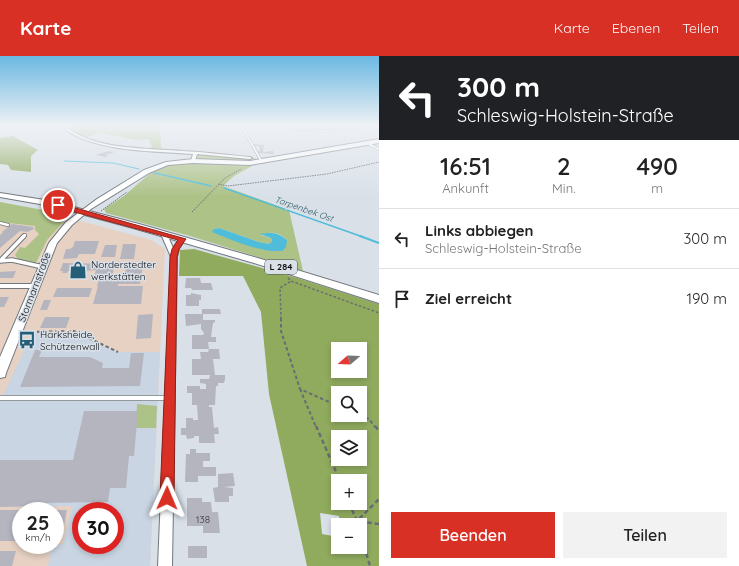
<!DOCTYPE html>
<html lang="de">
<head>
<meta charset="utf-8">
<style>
	:root { --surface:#fff; --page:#f2f2f2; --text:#222; --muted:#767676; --line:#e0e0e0; --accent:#d93025 }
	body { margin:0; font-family:Quicksand,sans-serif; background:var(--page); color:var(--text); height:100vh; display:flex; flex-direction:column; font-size:15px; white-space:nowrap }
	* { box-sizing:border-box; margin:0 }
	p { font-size:13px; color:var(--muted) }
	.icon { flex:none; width:22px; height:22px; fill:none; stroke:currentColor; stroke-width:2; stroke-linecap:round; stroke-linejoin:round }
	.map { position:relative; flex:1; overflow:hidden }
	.panel { display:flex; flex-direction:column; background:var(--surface); width:360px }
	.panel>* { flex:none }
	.guide { background:#202124; color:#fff; overflow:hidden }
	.needle { width:26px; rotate:251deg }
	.fabs { position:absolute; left:331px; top:286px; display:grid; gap:8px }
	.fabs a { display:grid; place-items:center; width:36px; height:36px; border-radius:0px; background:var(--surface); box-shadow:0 2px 6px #0003; font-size:20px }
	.speed { position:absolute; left:12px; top:446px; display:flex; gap:8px; font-size:20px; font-weight:700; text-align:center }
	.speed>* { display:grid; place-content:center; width:52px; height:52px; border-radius:50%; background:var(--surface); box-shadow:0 2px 6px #0003; line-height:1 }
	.speed small { font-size:10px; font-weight:400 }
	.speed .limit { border:6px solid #d22; background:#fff; color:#111 }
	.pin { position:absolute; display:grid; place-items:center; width:34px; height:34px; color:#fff; margin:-17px; border:2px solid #fff; border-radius:50%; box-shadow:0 1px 4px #0007 }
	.me { position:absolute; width:44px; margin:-22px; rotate:1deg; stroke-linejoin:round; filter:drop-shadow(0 0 3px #0008) }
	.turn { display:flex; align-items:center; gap:14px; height:84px; padding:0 12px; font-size:18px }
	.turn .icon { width:52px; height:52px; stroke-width:2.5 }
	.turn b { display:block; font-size:28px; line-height:34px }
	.eta { display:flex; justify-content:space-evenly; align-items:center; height:68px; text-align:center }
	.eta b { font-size:24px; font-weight:600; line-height:28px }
	.primary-button { display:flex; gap:8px; margin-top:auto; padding:8px 12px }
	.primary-button a { flex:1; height:46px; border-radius:0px; background:var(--accent); color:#fff; font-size:16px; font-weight:600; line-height:46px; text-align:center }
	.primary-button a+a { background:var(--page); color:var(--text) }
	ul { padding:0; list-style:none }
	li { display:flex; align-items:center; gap:12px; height:60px; padding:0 12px; border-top:1px solid var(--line) }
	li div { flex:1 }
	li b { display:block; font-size:15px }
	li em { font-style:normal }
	header { display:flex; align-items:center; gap:24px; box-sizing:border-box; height:56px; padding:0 20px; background:var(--accent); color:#fff }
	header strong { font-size:19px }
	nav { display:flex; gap:22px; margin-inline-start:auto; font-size:14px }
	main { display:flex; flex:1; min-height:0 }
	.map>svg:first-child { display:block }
</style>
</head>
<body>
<header>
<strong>Karte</strong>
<nav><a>Karte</a><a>Ebenen</a><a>Teilen</a></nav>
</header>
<main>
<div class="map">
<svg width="379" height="510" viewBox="0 0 379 510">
	<rect width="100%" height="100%" fill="#d9e0e8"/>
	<path fill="#e6d1c3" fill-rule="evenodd" d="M0,147l66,14 85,23 14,9 -15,317h-150zM21,455h34v34h-34zM81,455h34v34h-34z"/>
	<path fill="#cad5e3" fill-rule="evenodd" d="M33,276l41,1 44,19h42l-10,214h-102l4,-21 11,-1 9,-38 -72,1v-106zM81,455h34v34h-34z"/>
	<path fill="#adc287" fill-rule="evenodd" d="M70,69h90l1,23h-9l-3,-9 -13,1 -35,-7 -18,5 -14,-9z
		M196,96l59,6 3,2c-18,2 -46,4 -63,-3z
		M180,107l72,3 -18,10 -11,10 66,24 14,61 -113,-35 -84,-23 -2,-4 20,-13 24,-21 17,-9zM219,172l40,14 10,2 3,-3 -1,-3 -10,-3c10,-4 18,-3 26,5l-29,8 -39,-14 -5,-5z
		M0,146l70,13 -23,25 -11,23 -17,-3 -4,-5 5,-8 5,1 14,-14 -4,-4v-4l-35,-4z
		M137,348l20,2 -1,22h-20z"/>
	<path fill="#90aa5e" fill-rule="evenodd" d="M13,80l25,14 -7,6v16l-20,-2 -3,-5 -8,-1v-26z
		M194,193l100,28 85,27v262h-72l-38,-172 -8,-82 -18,-36h-64l1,-26zM338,293h22v22h-22zM338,337h22v22h-22zM338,381h22v22h-22zM338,425h22v22h-22zM320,457l19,3 1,9h20v22h-22v-10l-16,-3z"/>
	<path fill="#4fbdd9" d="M219,172l40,14 10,2 3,-3 -1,-3 -11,-4c11,-2 18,-2 27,6l-1,7 -4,4c-23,1 -48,-10 -70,-19l2,-3z"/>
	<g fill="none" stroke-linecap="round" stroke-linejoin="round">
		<path stroke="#4fbdd9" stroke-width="1" d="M64,105l49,2 26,6
			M154,117l5,1"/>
		<path stroke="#4fbdd9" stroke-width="1.5" d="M155,117l56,13
			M224,132l139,49"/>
		<path stroke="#4fbdd9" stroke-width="2" d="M360,180l19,7"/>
	</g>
	<path fill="#b5b5bf" d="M254,88l10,1 -1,7 10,-1 1,3 -16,-1v-2h2l-1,-5h-5z
		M109,95l6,1 -10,3 3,1 -2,1 -10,-2z
		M12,168l21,3 1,2 -7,3 -7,-1 -20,17v-13l3,-3h-1z
		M75,185h24l-4,13h-16l-2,4 -14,1 3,-10h4l3,-2z
		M123,188h13l-2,15h-14z
		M105,189h12l-2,12h-14z
		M63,207l52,1 -3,13h12l3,-13h16l-3,20h-22v2h25l-2,18h-48l5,-18h6h-7l3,-9h-6l2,-7 -10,1 -2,8h-13l3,-8h-6l-1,2h-5l1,-2h-3z
		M16,215l-3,7h-13v-6z
		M186,222h14l1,5h10l2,7h-21l-1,-2h-6z
		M57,232h35l-3,9h-36z
		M191,237l10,2v5h-2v6h-13v-11h5z
		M0,241h9l-5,10h-4z
		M44,244h7l-4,10h-7z
		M202,253h18l1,5h-19h1v6h12v2l-2,1 -2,14h5v5h-8l1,7h-17v-14h11l1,-2 -3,-4v-5l-15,2 -1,-12h17z
		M153,258l-2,24 -15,1 2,-24z
		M45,261h25l-4,11h-26z
		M209,293h10l1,10h-7l2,16h10v4l-1,4h-6v3h-2l-1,19h-6v2h3l2,21 4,-1 1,7h-5l1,9h-16v-7h-5v2l-7,1 -1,-4h-5v-7h5v-10h7v2h5l-1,-15h-5v-12h-5v-7h13v3h6v-5l-6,-1v-4h9l1,-4h-18v-16h9l-1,-7h8z
		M35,294h7l-3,7h51l13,6 -1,5h27l2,-15h13l-4,33 -120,1z
		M84,355h54l-4,45h-5l-3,32h-16l-2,14 -69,1v3l-39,1v-47h73z
		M190,393h6v4h14v8h-7v6h13v9h-18v6h-13l1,-28h4z
		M233,417l2,13 -11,1 9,1v8h-4v6h-14l-2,-14 5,-1v-13z
		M187,442h15v4h9l1,10h6l2,21h-17v-7h-16z
		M0,454h21v31h-21z
		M55,454h12l-6,31h-6z
		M188,490h19v12h-19z
		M0,495h16l-4,15h-12z"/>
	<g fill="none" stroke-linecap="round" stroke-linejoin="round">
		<g stroke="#71777e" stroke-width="3">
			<path id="lane-far3" d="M241,69l21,37
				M367,87l12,6"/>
		</g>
		<g stroke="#71777e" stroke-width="4">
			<path id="lane-far2" d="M0,167l8,2
				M23,181l2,-2"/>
		</g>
		<g stroke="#71777e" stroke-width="5.5">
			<path id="lane-far1" d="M0,205l12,-1 31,7
				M0,205l24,-25"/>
		</g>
		<g stroke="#71777e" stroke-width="6">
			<path id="lane" d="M0,342h170"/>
		</g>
		<g stroke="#71777e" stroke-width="2">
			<path id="street" d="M65,69h4v4c29,21 78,19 113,22 23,1 45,4 68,6l2,1 -2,1 -53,-5 -2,7 -2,1 -2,-1 2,-7c-38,-3 -96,-2 -127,-24z
				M164,176l3,2 6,14 7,-10 2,-1 3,2 -6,10 -2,8 -5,309h-14l13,-309 -10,-23z
				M0,228h35l4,2 -4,2h-35z"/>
		</g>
		<g stroke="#71777e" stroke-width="2">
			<path id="secondary" d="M379,83v4l-129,22 -57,-2 -25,2 -19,8 -58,36 -19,16 -15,18 -51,130 -1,4 -5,1v-21l49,-114 17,-21 31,-23 47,-29 22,-8 27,-3 57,2z"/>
		</g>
		<g stroke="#71777e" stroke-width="2">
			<path id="primary" d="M0,137l51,8 88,23 122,35 118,36v8l-125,-40 -121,-35 -82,-22 -51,-9z"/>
		</g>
		<path stroke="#696d73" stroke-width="1" stroke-dasharray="1.5 1" stroke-linecap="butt" d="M289,69l4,4 5,1 55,-1 3,-1 -1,-3
			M218,128l10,2 99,-12 52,-12
			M101,155l26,-19
			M192,156l33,-34 16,-9"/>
		<path stroke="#696d73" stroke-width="1.5" stroke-dasharray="2.5 2" stroke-linecap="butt" d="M288,222l3,3 88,32
			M281,263l-1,-31 11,-7"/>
		<path stroke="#696d73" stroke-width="2" stroke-dasharray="3.5 2.5" stroke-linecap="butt" d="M281,262v13l19,58 38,17
			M25,276l49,-1 44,21
			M300,333l16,38
			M360,359l9,4 6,8"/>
		<path stroke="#696d73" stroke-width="2.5" stroke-dasharray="4.5 3" stroke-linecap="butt" d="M316,370l24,55
			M375,370l4,5
			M349,447l8,18 22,3
			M358,469l-1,-4 22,-22
			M360,476l10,34"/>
		<use href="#lane-far3" stroke="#fff" stroke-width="2"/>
		<use href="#lane-far2" stroke="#fff" stroke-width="2.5"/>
		<use href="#lane-far1" stroke="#fff" stroke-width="3.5"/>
		<use href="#lane" stroke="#fff" stroke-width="4.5"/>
		<use href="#street" fill="#fff" fill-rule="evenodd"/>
		<use href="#secondary" fill="#fff" fill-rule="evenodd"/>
		<use href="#primary" fill="#fff" fill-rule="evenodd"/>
	</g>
	<linearGradient id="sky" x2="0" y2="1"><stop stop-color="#6bb8e2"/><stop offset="0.49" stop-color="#eef1f5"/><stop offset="1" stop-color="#eef1f5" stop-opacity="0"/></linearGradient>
	<rect width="379" height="141" fill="url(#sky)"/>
	<path fill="#d93025" stroke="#8d1f18" d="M58,147l128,36 -7,10 -2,8 -3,241 -2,4 -5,3 -5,-3 -2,-4 10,-241 2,-8 6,-9 -122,-33v-3z"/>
	<defs>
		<g id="shop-bare" transform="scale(1.38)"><path d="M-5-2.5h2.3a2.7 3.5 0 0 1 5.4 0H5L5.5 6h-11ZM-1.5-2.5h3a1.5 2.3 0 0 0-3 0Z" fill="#245e77" stroke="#d9e0e8" stroke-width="2.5" paint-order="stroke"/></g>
		<g id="bus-bare" transform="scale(1.38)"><path d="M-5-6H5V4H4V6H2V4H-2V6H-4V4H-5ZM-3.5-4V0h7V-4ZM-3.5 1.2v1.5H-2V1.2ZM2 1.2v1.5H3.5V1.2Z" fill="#245e77" stroke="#d9e0e8" stroke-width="2.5" paint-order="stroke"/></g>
	</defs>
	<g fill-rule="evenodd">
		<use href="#shop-bare" x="78" y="214"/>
		<use href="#bus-bare" x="27" y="284"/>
	</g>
	<g text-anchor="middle" stroke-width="3" stroke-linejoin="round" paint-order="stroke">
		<g font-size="9" font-style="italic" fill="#2c5b67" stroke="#d9e0e8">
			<text transform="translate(304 153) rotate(19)" y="3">Tarpenbek Ost</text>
		</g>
		<rect fill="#d9e0e8" stroke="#4a4e52" stroke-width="1" x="265" y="204" width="32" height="14" rx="3"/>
		<g font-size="9" font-weight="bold" fill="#0d0f12">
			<text x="281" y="214">L 284</text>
		</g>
		<g font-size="10" fill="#0d0f12" stroke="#d9e0e8" text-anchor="start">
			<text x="91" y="212">Norderstedter<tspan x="91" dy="12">werkstätten</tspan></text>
			<text x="40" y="282">Harksheide,<tspan x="40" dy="12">Schützenwall</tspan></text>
		</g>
		<g font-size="10" fill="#0d0f12" stroke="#d9e0e8">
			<text transform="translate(34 231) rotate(-69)" y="4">Stormarnstraße</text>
		</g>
		<g font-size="10" fill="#37383d">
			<text x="203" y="467">138</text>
		</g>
	</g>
</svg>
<div class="fabs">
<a><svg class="needle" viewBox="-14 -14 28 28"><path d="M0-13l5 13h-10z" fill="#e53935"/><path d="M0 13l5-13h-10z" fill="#767676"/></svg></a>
<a><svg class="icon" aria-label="search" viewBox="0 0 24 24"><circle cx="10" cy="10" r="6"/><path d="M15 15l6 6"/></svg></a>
<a><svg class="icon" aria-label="layers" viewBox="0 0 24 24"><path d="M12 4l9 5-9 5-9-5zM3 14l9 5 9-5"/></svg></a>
<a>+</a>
<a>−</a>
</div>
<div class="speed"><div>25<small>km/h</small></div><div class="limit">30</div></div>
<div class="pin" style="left:58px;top:149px;background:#d93025"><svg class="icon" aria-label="arrive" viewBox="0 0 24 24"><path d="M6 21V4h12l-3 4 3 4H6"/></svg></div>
<svg class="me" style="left:167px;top:442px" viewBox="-20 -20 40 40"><path d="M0-17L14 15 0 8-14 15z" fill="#d93025" stroke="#fff" stroke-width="4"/></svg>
</div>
<section class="panel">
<div class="guide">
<div class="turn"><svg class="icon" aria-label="left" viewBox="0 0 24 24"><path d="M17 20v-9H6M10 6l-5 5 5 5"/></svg><div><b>300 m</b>Schleswig-Holstein-Straße</div></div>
</div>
<div class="eta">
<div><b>16:51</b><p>Ankunft</p></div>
<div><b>2</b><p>Min.</p></div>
<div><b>490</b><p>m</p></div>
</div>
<ul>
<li><svg class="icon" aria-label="left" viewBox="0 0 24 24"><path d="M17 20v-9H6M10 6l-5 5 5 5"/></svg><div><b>Links abbiegen</b><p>Schleswig-Holstein-Straße</p></div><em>300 m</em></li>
<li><svg class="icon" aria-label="arrive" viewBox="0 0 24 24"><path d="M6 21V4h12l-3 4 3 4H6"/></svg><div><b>Ziel erreicht</b></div><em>190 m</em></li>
</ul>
<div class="primary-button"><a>Beenden</a><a>Teilen</a></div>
</section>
</main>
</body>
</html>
